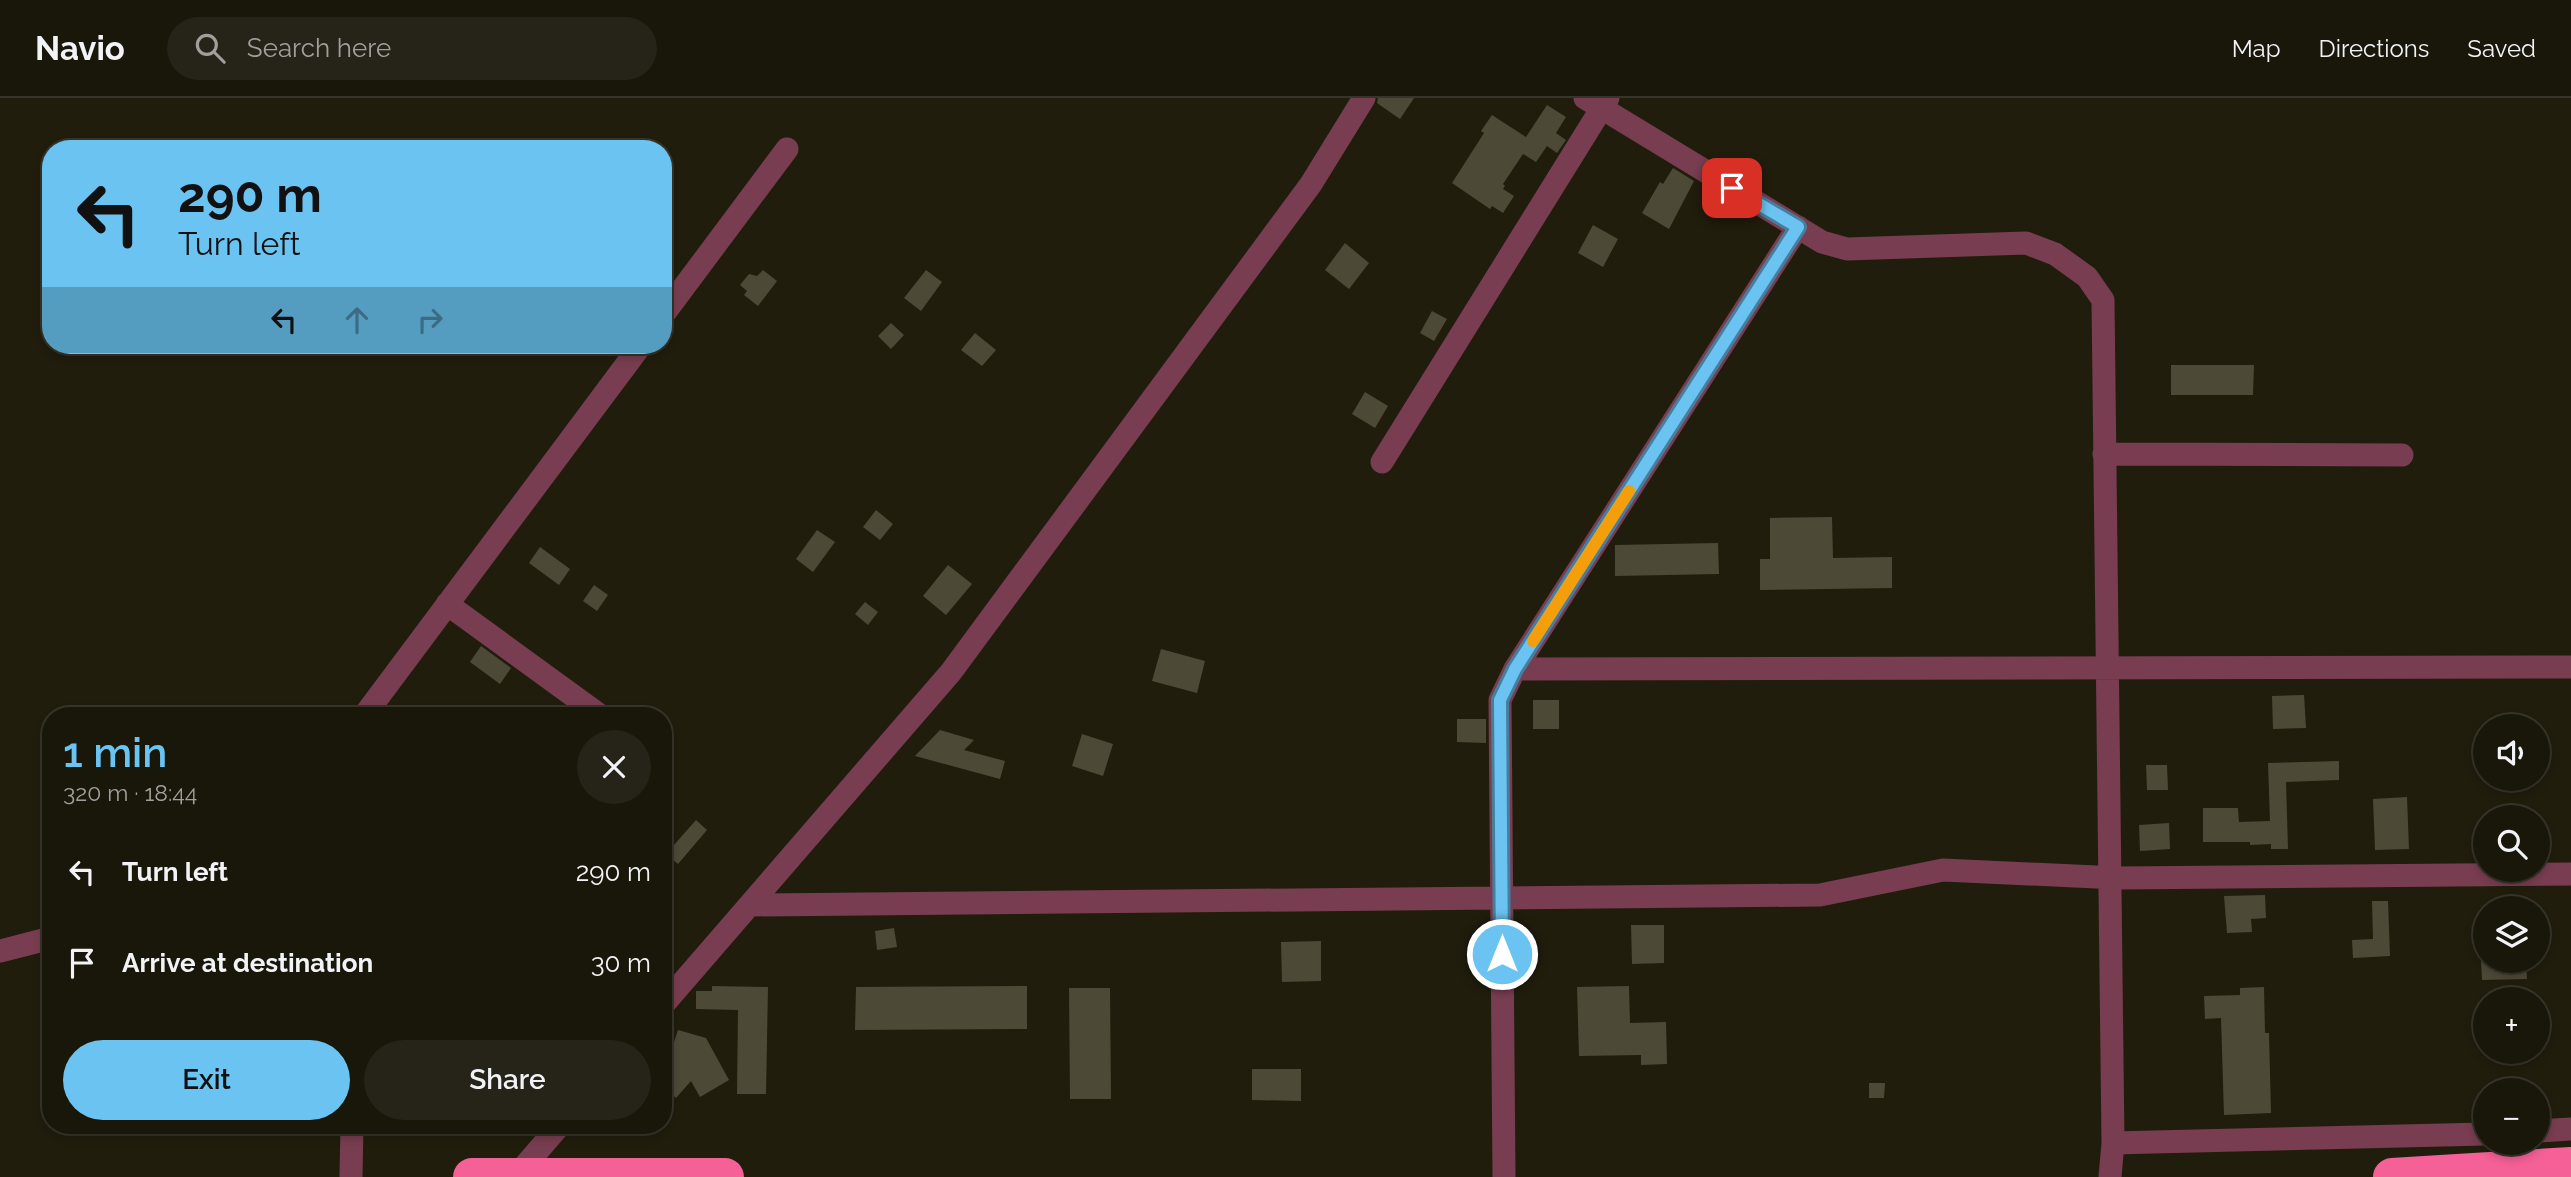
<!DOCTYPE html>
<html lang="en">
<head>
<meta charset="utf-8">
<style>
	:root { --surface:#19160a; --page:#262318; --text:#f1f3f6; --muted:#9f9f9c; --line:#37352b; --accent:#6bc3f2 }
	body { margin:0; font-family:Raleway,sans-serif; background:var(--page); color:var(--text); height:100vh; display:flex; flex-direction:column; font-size:26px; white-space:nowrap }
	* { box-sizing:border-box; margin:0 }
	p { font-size:23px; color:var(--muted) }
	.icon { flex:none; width:38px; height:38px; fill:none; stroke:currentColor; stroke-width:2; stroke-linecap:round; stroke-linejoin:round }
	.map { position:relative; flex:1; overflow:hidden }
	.sheet { position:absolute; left:42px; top:609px; width:630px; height:427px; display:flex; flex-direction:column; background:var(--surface); border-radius:28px; box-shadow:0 4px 10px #0003,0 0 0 2px var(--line) }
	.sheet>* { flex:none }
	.hud { position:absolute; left:42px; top:42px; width:630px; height:214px; border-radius:28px; box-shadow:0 4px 10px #0003,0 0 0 2px var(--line); background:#6bc3f2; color:#111; overflow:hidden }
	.controls { position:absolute; left:2473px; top:616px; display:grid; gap:14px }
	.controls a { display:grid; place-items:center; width:77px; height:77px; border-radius:50%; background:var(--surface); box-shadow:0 4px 10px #0003,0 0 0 2px var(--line); font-size:35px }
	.pin { position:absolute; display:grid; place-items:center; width:60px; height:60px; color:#fff; margin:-30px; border-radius:14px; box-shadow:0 4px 10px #0006 }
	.me { position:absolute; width:77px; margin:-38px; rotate:0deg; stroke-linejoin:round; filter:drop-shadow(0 0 5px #0008) }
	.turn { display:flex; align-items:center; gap:24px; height:147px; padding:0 21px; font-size:32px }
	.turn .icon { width:91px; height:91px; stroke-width:2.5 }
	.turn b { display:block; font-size:49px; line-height:60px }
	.lanes { display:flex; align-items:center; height:66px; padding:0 21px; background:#0003; justify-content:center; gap:35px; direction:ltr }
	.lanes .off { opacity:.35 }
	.round { display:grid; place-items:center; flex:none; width:74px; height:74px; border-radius:37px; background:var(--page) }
	.head { display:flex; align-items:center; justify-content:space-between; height:119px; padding:0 21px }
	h1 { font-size:42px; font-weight:600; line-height:52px; color:var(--accent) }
	.action { display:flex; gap:14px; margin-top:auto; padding:14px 21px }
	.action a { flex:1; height:80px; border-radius:42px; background:var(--accent); color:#111; font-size:28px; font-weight:600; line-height:80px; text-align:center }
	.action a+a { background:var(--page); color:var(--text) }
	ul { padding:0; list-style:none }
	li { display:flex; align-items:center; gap:21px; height:91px; padding:0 21px }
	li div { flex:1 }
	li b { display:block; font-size:26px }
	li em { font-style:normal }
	header { display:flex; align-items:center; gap:42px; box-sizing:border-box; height:98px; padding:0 35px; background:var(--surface); border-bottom:2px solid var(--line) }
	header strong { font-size:33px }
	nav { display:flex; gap:38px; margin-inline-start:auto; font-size:24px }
	.search { width:490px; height:63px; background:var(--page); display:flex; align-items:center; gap:18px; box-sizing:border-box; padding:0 24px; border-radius:38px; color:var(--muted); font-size:26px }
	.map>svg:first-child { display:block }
</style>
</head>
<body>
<header>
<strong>Navio</strong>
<div class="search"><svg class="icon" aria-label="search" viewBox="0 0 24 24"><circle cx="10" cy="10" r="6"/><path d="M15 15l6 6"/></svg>Search here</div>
<nav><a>Map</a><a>Directions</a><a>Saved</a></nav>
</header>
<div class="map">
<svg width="2571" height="1079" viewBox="0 0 2571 1079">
	<rect width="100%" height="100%" fill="#211d0d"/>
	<path fill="#4d4937" d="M1378,0h36l-14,21 -23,-16z
		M1547,7l19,12 -10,16 10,7 -9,13 -10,-7 -11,16 -13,-8 -20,30 2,2 -2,3 11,7 -11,17 -11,-7 -2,3 -38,-26 32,-50 -3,-2 11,-16 34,22z
		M1673,70l21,13 -25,48 -27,-16 18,-31 3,2z
		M1593,127l25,14 -15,28 -25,-14z
		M1345,145l24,20 -20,26 -24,-19z
		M763,172l14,11 -19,25 -14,-11 3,-4 -7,-6 9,-11 8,2z
		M926,172l16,12 -21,29 -17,-13z
		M1432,213l15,8 -13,22 -14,-8z
		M891,225l13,12 -13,14 -13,-13z
		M975,235l21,17 -14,16 -21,-16z
		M2171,267h83l-1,30h-82z
		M1365,294l23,14 -13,22 -23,-14z
		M876,412l17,14 -13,16 -17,-13z
		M1832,419l1,41 59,-1v31l-132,2v-31h10v-41z
		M817,432l18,12 -22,30 -17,-13z
		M1718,445l1,31 -104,2v-31z
		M540,449l30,22 -11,16 -30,-22z
		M948,467l24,19 -26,31 -23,-19z
		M594,487l14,10 -11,16 -14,-10z
		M865,504l13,10 -10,13 -13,-11z
		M481,548l30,22 -11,16 -30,-22z
		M1161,551l44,12 -8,32 -45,-12z
		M2304,597l2,33 -33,1 -1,-33z
		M1533,602h26v29h-26z
		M1457,621h29v24l-29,-1z
		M940,632l34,10 -10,10 41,11 -5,18 -85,-23z
		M1082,636l31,10 -10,32 -31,-10z
		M2339,663v19l-53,2 2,67h-17v-5l-21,1v-3h-47v-34h35l1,14 31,-1 -2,-58z
		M2146,667h21l1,25h-21z
		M2407,699l2,52 -34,1 -2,-51z
		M696,722l11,10 -29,34 -12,-10z
		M2169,725l1,26 -30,2 -1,-26z
		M2265,797l1,23 -15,1 1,13 -25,1 -3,-37z
		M2372,803h16l2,55 -37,2 -1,-18 21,-1z
		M1631,827h33v38l-32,1z
		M894,830l3,19 -20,3 -2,-19z
		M1321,843v40l-39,1 -1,-40z
		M2481,863h45l1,18 -45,1z
		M712,888l56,1 -2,107h-29l1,-84 -42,-1v-18h16z
		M1027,888v43l-172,1 1,-43z
		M1629,888l1,37 36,-1 1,42 -26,1v-10l-62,1 -2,-69z
		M2264,889l1,46h4l2,80 -47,2 -3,-97 -16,1 -1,-23 36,-1v-7z
		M1069,890h41l1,111h-41z
		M678,932l28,8 23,42 -29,17 -9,-16 -15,17 -13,-12v-35h3v-9h8z
		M1252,971h49v32l-49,-1z
		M1869,985h16l-1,15h-15z"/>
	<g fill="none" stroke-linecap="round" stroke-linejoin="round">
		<path stroke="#783d50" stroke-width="23" d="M1585,0l237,144 25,7 179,-6 29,11 32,23 16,23 10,843 -3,34
			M663,217l124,-166
			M2104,356l298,1
			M1382,364l226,-364
			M447,506l154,112
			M1515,571l1056,-2
			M364,618l277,-371
			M750,807l1070,-10 123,-25 175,8 453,-4
			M0,853l51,-13
			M663,907l288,-333 360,-488 53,-86
			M2538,1033l33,-2
			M2113,1045l372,-9
			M516,1078l44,-51
			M351,1079l1,-52
			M1504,1079l-4,-477 15,-31 283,-442"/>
		<path stroke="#f56096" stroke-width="38" d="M472,1079h253
			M2392,1079l179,-11"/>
	</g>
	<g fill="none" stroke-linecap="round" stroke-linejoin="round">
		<g stroke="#467f9d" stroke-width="18">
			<path id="route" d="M1502,856l-2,-254 15,-31 283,-442 -66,-39"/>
		</g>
		<use href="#route" stroke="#6bc3f2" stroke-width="12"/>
		<path stroke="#f59e0b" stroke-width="12" d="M1533,543l96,-150"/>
	</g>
</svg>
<div class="controls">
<a><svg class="icon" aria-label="sound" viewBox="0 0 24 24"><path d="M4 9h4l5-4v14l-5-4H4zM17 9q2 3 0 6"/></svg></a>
<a><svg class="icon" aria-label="search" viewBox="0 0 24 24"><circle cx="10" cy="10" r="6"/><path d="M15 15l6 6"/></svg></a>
<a><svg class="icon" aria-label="layers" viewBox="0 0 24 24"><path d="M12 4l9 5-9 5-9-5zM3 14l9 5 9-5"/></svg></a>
<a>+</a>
<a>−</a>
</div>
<div class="pin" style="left:1732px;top:90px;background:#d93025"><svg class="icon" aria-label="arrive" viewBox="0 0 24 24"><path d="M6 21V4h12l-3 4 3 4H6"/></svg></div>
<svg class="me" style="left:1502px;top:856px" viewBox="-20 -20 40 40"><circle r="17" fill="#6bc3f2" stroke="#fff" stroke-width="3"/><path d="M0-11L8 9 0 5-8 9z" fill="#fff"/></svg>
<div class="hud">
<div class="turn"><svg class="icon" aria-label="left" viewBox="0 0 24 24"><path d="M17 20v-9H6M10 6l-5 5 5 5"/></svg><div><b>290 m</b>Turn left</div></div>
<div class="lanes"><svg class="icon" aria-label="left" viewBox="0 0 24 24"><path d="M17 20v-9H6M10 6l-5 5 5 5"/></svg><svg class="icon off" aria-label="ahead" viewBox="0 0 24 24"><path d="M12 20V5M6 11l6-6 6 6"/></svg><svg class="icon off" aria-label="right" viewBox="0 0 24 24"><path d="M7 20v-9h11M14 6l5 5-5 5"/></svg></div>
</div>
<section class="sheet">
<div class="head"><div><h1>1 min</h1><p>320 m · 18:44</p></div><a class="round"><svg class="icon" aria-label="close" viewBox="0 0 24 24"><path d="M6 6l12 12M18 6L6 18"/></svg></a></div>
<ul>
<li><svg class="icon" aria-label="left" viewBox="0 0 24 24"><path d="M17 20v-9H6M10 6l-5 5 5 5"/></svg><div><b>Turn left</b></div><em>290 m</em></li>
<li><svg class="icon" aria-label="arrive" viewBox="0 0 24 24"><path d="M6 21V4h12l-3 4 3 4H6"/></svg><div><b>Arrive at destination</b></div><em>30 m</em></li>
</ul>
<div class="action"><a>Exit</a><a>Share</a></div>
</section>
</div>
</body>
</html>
